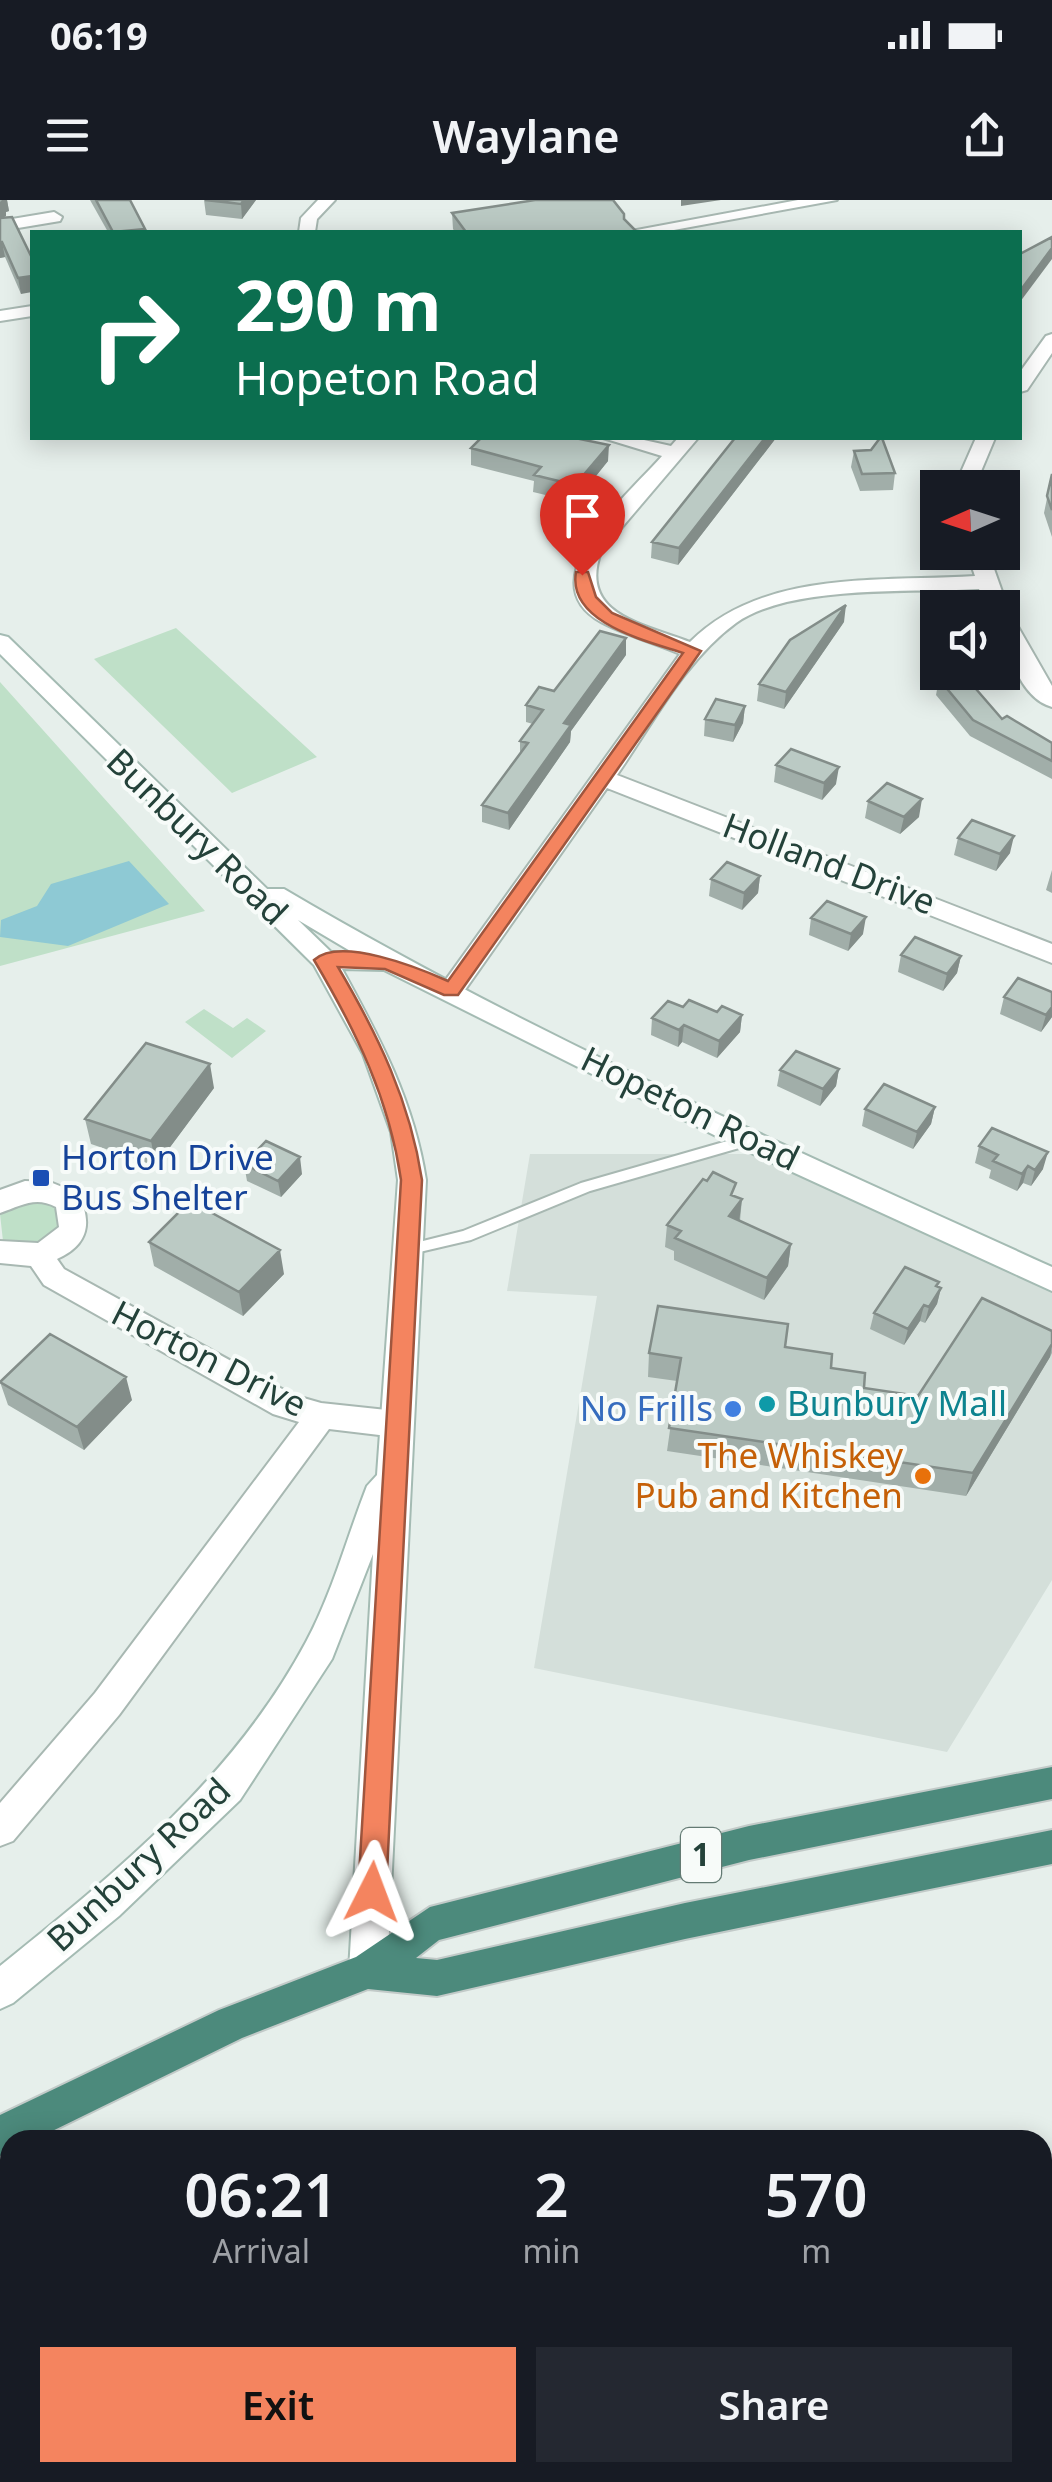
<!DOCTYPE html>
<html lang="en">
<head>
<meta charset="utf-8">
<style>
	:root { --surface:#171b24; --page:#242831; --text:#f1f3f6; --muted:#9ea1a6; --accent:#f4845f }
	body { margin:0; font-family:"Noto Sans",sans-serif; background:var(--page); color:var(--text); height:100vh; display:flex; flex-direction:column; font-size:38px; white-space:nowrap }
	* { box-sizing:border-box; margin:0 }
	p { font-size:32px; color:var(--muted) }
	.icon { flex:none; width:55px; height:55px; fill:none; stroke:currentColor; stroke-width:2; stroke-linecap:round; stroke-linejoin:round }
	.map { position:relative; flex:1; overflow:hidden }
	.sheet { position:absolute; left:0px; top:1930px; width:1052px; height:352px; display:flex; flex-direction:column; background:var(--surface); border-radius:30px 30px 0 0; box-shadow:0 5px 25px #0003 }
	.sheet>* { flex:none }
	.top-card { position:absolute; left:30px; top:30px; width:992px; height:210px; border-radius:0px; box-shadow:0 5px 25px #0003; background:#0b6e4f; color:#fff; overflow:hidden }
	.needle { width:65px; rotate:267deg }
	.controls { position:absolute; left:920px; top:270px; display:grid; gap:20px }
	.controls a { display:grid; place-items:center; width:100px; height:100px; border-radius:0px; background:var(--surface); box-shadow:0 5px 25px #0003; font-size:50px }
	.pin { position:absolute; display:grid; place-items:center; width:85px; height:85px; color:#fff; margin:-102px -42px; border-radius:50% 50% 50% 0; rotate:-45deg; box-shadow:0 0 10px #0007 }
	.pin .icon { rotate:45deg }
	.me { position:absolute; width:110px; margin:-55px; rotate:3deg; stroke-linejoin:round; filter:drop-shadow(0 0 8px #0008) }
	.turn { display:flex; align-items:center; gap:35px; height:210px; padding:0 40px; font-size:45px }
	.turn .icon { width:130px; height:130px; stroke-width:2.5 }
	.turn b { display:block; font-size:70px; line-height:85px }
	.eta { display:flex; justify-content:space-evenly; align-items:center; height:170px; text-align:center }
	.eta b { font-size:60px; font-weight:600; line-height:70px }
	.cta { display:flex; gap:20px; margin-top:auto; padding:20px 40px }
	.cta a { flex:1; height:115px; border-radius:0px; background:var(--accent); color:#111; font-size:40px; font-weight:600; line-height:115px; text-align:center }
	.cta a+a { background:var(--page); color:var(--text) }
	.status { display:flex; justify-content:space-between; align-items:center; height:70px; padding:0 50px; background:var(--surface); direction:ltr }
	.status svg { height:28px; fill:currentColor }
	header { display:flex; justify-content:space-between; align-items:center; height:130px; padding:0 40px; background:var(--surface); font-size:45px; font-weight:600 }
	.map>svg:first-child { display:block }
</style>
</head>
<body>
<div class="status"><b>06:19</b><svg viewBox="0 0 49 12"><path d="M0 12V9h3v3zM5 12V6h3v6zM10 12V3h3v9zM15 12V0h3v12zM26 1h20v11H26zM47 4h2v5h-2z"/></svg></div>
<header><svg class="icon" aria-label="menu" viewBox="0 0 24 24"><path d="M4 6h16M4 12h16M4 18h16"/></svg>Waylane<svg class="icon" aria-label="share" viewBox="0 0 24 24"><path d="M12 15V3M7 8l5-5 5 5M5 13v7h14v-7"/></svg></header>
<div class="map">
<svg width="1052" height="2282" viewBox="0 0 1052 2282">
	<rect width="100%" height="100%" fill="#e6efeb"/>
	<path fill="#d4dfda" d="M530,954h239l283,127v299l-105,172 -413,-84 63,-372 -90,-5z"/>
	<path fill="#bfe0c8" d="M176,428l141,129 -85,36 -138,-134z
		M0,482l205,229 -205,55z
		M204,809l29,19 14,-10 19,13 -34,27 -47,-36z
		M42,999l17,10 2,17 -21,19 -37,-4 -3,-27 5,-6z"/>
	<path fill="#8ec9d4" d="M129,661l40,43 -101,42 -68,-9 1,-17 36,-14 14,-22z
		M1043,2053l9,3v226h-1052v-31l10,-6v27h1032z"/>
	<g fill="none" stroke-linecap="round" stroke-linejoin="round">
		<g stroke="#a8b8b2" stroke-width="4">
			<path id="service" d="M748,935l5,1 2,4 -2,4 -163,47 -119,49 -60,14 -7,-5 7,-5 52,-13 118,-48z"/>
		</g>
		<g stroke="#a8b8b2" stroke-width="4">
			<path id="minor" d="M318,0h17l-18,19 -2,13h-16l2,-14z
				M798,0h39l-174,32h-37z
				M54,12l8,5 -2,4 -60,10v-10z
				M32,106v10l-32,5v-10z
				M1052,134v19l-25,37 -7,2v-20l26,-36z
				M603,238h32l36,8 7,-8h20l-97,114c-23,63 43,72 89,90 73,-73 189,-60 285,-66l-8,-24h21l17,48 -3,5h-16l-7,-16c-66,4 -188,-5 -243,34 -51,37 -84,102 -119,152l435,169v19l-445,-175 -147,209h-18l-4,-6 4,-6 238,-331c-26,-11 -55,-19 -79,-32 -75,-42 29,-129 61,-166z
				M976,238h19l-21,50h-20z
				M1002,412l11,6 39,68v21c-34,-9 -50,-66 -50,-95z
				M25,981l25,1 27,11c16,28 12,52 -20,66l7,10 229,126 28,8 75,8 11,4 4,9 -4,9 -11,4 -67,-8 -210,286 -106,126 -13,5v-43l95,-110 204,-271 -26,-8 -229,-129 -13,-19 -31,-3v-22l38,2 21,-16 -3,-20c-21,-11 -35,-1 -56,6v-23z"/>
		</g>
		<g stroke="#a4bbb3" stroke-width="4">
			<path id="secondary" d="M0,435l8,2 259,252h17c245,145 509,260 768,378v24l-314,-144 -354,-177 -42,-1c38,69 72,133 84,211l-39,791 -6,13 -13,5 -13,-5 -6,-13 24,-417 -41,105 -92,141 -121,116 -106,87 -13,6v-43c117,-94 234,-189 306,-324 26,-48 41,-105 61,-156l10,-11 21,-295 -7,-48 -28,-78 -49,-89 -314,-311zM298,720l54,32h-21z"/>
		</g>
		<g stroke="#c2cac8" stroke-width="4">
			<path id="trunk" d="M1052,1567v32l-303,61 -310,80 -23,18 21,2 248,-57 367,-73v34l-367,75 -248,57 -69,-7 -126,49 -208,102h-24v11l-10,5v-41l219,-105 137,-53 74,-50 319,-81z"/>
		</g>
		<use href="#service" fill="#fff" fill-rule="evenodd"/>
		<use href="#minor" fill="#fff" fill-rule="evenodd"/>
		<use href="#secondary" fill="#fff" fill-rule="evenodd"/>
		<use href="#trunk" fill="#4c8a7c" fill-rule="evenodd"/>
	</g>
	<path fill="#a1aea9" d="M0,0h7l2,11 -3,1v4l-2,1 28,41 -11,36 -16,-37 -5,1z
		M90,0h40l16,32h-38z
		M204,0h52l-14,19 -36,-4z
		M452,13l172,6 13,13h-182l-2,-3z
		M735,238h41l-98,127 -27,-7 1,-16z
		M471,248l137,13 -33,41 -42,-10 1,-11 -63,-16z
		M854,251l41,22 -2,17 -33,1 -9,-24z
		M1052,274v63l-8,-24z
		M844,422l-60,87 -27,-8 2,-17z
		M626,455l-55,76 -1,11 -61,88 -27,-8v-17l38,-51v-13l13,-17 -7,-2v-17z
		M939,479l63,40 50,24v36l-82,-43 -34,-41z
		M745,506l-2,17 -10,19 -29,-6 1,-17z
		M776,565l60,19 -14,16 -48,-18z
		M868,601l51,16 -19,17 -35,-16z
		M958,638l52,15 -14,18 -42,-16z
		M1052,670v23l-6,-3z
		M760,676l-2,17 -16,17 -33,-14 2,-17z
		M811,718l52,16 -15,17 -39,-16z
		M901,755l60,1 -4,17 -14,18 -45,-19z
		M1004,797l48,20 -11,15 -41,-18z
		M683,807l59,8 -2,17 -23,26 -35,-16 -4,5 -27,-12 1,-17z
		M839,869l-3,17 -16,20 -43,-20 3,-16z
		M214,888l-58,78 -65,-22 -6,-25z
		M935,907l-4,17 -18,25 -51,-23 3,-17z
		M979,946l64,23 -12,17 -8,-3 -6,8 -28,-13 2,-8 -16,-7z
		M244,964l58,10 -21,23 -34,-16z
		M734,996l8,3 -2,22 51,23 -3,22 -24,34 -90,-40v-9l-9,-4 2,-22z
		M149,1042l135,32 -41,42 -89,-50z
		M938,1086l3,2 -4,16 -12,19 -5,-2 -16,24 -34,-16 4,-16z
		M1052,1131v22l-2,4 -84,139 -299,-45 10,-70 -29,-4 1,-24 136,-6 46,21 33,20 54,8z
		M0,1182l132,18 -48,50 -76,-45z"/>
	<path fill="#838d89" d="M2,0h5l2,11 -3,1v4l-6,3v-17z
		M244,0h12l-14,19 -1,-15z
		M681,0h40l-40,6z
		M0,42h2l3,15 -5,1z
		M1052,48v11l-32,43v-11z
		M32,76v16l-11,2 -3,-16z
		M765,238h11l-98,127 1,-17z
		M609,245l-1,16 -33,41v-17z
		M846,405l-2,17 -60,87 2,-17z
		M626,438v17l-55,76 -1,11 -61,88 -1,-17 56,-90z
		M745,506l-2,17 -10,19 2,-17z
		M839,567l-3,17 -14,16 2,-17z
		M922,599l-3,18 -19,17 4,-17z
		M1014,636l-4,17 -14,18 4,-17z
		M760,676l-2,17 -16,17 2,-17z
		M866,717l-3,17 -15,17 3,-17z
		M961,756l-4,17 -14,18 4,-17z
		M1052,807v10l-11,15 5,-17z
		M742,815l-2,17 -23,26 2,-17z
		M684,825l-2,17 -4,5 1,-17z
		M210,864l4,24 -58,78 -5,-25z
		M839,869l-3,17 -16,20 3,-17z
		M935,907l-4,17 -18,25 4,-17z
		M1048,952l-5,17 -12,17 4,-16z
		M300,957l2,17 -21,23 -3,-16z
		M1028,966l-5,17 -6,8 5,-17z
		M742,999l-3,23 -10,-6z
		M791,1044l-3,22 -24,34 3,-22z
		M280,1050l4,24 -41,42 -4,-24z
		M939,1082l-4,14 6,-8 -4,16 -12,19 4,-16z
		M924,1105l-4,16 -16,24 4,-16z
		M1052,1144l-2,13 -84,139 7,-23z
		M126,1177l6,23 -48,50 -7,-23z"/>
	<path fill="#bbcac4" stroke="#838d89" stroke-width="2.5" d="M96,0h34l15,29 -32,3z
		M205,0h39l-3,4z
		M535,0h78l11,14v5l13,13h-171l-14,-19z
		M12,17l20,41v18l-14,2 -16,-36h-2v-24z
		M1052,37v11l-32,43v-37z
		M481,238h94l34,7 -34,40 -41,-10 7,-8 -70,-19z
		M735,238h30l-86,110 -27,-6z
		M880,238h2l13,35 -33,1 -8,-23 17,-1z
		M1052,274v36l-5,-14z
		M846,405l-60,87 -27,-8 31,-44z
		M600,431l26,7 -62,85 7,2 -63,88 -26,-8 46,-62 -8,-2 23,-31 -17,-5 13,-18 15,4z
		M963,474l39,45 5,-3 45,27v18l-79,-41 -34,-41z
		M716,499l29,7 -10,19 -30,-6z
		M791,549l48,18 -15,16 -48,-18z
		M887,583l35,16 -18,18 -36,-16z
		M972,620l42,16 -14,18 -42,-16z
		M727,662l33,14 -16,17 -33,-14z
		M827,701l39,16 -15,17 -40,-16z
		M915,737l46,19 -14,18 -46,-19z
		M1018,778l34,14v15l-6,8 -42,-18z
		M689,800l28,12 5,-6 20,9 -23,26 -35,-16 -5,5 -27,-12 16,-17 15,6z
		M146,843l64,21 -59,77 -66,-22z
		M796,851l43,18 -16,20 -43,-19z
		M884,884l51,23 -18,25 -52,-23z
		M992,928l56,24 -13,18 -7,-4 -6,8 -29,-13 5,-6 -19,-9z
		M266,941l34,16 -22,24 -34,-17z
		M713,972l23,11 -5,12 11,4 -13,17 62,28 -24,34 -92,-40 6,-7 -14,-6 36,-46 4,2z
		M190,1001l90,49 -41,42 -90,-50z
		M905,1067l34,15 -3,4 5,2 -12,19 -5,-2 -16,24 -34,-16z
		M982,1098l70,33v13l-79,129 -304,-45 12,-70 -32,-5 9,-47 130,18 -3,23 47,7 -1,14 34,5 -1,15 54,8z
		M50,1134l76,43 -49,50 -77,-45z"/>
	<path fill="#f4845f" stroke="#9f563e" stroke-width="2.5" d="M576,372h12l8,25 16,16 89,38 -243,344h-14l-59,-26 -47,-2c40,68 72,134 84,213l-36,712 -4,10 -10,4 -10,-4 -4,-10 43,-712c-12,-82 -45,-149 -87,-220 26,-24 105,8 134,21l235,-328c-36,-12 -116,-30 -107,-81z"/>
	<rect fill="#1a4fb4" stroke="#f7fbf9" stroke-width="4" x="31" y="968" width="20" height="20" rx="5"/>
	<circle fill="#0f9aa8" stroke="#f7fbf9" stroke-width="4" cx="767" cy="1204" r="10"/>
	<circle fill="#3f7fe0" stroke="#f7fbf9" stroke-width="4" cx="733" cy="1209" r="10"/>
	<circle fill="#e8710a" stroke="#f7fbf9" stroke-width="4" cx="923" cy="1276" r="10"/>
	<g text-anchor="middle" stroke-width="8" stroke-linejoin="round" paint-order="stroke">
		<rect fill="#f7fbf9" stroke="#637a73" stroke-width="2.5" x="681" y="1628" width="40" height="54" rx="8"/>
		<g font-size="32" font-weight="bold" fill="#24423a">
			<text x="701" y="1666">1</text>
		</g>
		<g font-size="35" fill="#24423a" stroke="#f7fbf9">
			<text transform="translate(197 637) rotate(44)" y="12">Bunbury Road</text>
			<text transform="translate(829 664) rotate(21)" y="12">Holland Drive</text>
			<text transform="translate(690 909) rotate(26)" y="12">Hopeton Road</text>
			<text transform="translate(209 1159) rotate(27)" y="12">Horton Drive</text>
			<text transform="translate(139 1665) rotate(-43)" y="12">Bunbury Road</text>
		</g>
		<g font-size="35" fill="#164399" stroke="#f7fbf9" text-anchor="start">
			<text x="61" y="970">Horton Drive<tspan x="61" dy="40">Bus Shelter</tspan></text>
		</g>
		<g font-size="35" fill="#0d838f" stroke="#f7fbf9" text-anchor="start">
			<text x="787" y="1216">Bunbury Mall</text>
		</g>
		<g font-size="35" fill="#366cbe" stroke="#f7fbf9" text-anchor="end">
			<text x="713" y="1221">No Frills</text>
		</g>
		<g font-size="35" fill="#c56008" stroke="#f7fbf9" text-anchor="end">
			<text x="903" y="1268">The Whiskey<tspan x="903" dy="40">Pub and Kitchen</tspan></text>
		</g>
	</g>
</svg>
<div class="controls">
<a><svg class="needle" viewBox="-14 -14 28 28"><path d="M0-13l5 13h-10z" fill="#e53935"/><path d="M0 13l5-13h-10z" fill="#9ea1a6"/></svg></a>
<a><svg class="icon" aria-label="sound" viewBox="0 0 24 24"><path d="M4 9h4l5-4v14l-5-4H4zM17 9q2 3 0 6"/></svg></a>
</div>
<div class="pin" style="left:582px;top:375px;background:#d93025"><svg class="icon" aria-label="arrive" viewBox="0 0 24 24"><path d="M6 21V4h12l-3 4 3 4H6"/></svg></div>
<svg class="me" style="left:372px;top:1692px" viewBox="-20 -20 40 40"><path d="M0-17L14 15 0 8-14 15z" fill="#f4845f" stroke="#fff" stroke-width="4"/></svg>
<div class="top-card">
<div class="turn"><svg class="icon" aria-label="right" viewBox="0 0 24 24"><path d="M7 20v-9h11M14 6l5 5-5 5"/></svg><div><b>290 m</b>Hopeton Road</div></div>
</div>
<section class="sheet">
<div class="eta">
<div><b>06:21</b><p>Arrival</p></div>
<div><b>2</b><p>min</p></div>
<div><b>570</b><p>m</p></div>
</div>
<div class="cta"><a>Exit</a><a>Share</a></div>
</section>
</div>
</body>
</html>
